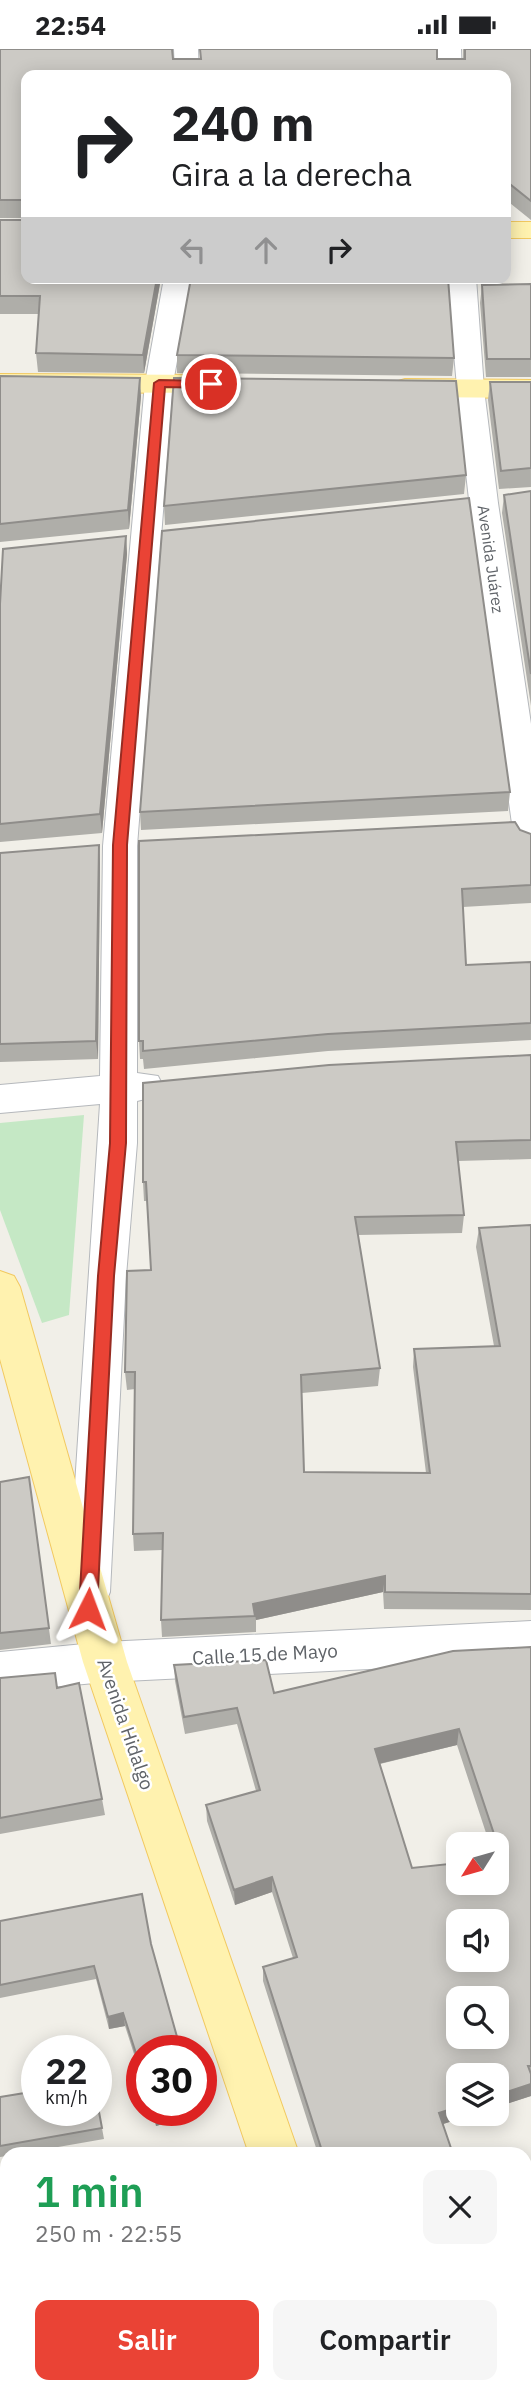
<!DOCTYPE html>
<html lang="es">
<head>
<meta charset="utf-8">
<style>
	:root { --surface:#fff; --page:#f6f6f6; --text:#202124; --muted:#757577; --accent:#ea4335 }
	body { margin:0; font-family:"IBM Plex Sans",sans-serif; background:var(--page); color:var(--text); height:100vh; display:flex; flex-direction:column; font-size:26px; white-space:nowrap }
	* { box-sizing:border-box; margin:0 }
	p { font-size:23px; color:var(--muted) }
	.icon { flex:none; width:38px; height:38px; fill:none; stroke:currentColor; stroke-width:2; stroke-linecap:round; stroke-linejoin:round }
	.map { position:relative; flex:1; overflow:hidden }
	.drawer { position:absolute; left:0px; top:2098px; width:532px; height:247px; display:flex; flex-direction:column; background:var(--surface); border-radius:21px 21px 0 0; box-shadow:0 4px 18px #0003 }
	.drawer>* { flex:none }
	.top-card { position:absolute; left:21px; top:21px; width:490px; height:214px; border-radius:14px; box-shadow:0 4px 18px #0003; background:#fff; color:var(--text); overflow:hidden }
	.needle { width:46px; rotate:233deg }
	.buttons { position:absolute; left:446px; top:1783px; display:grid; gap:14px }
	.buttons a { display:grid; place-items:center; width:63px; height:63px; border-radius:14px; background:var(--surface); box-shadow:0 4px 18px #0003; font-size:35px }
	.speed { position:absolute; left:21px; top:1986px; display:flex; gap:14px; font-size:35px; font-weight:700; text-align:center }
	.speed>* { display:grid; place-content:center; width:91px; height:91px; border-radius:50%; background:var(--surface); box-shadow:0 4px 18px #0003; line-height:1 }
	.speed small { font-size:18px; font-weight:400 }
	.speed .limit { border:10px solid #d22; background:#fff; color:#111 }
	.pin { position:absolute; display:grid; place-items:center; width:60px; height:60px; color:#fff; margin:-30px; border:4px solid #fff; border-radius:50%; box-shadow:0 2px 7px #0007 }
	.me { position:absolute; width:77px; margin:-38px; rotate:3deg; stroke-linejoin:round; filter:drop-shadow(0 0 5px #0008) }
	.turn { display:flex; align-items:center; gap:24px; height:147px; padding:0 35px; font-size:32px }
	.turn .icon { width:91px; height:91px; stroke-width:2.5 }
	.turn b { display:block; font-size:49px; line-height:60px }
	.lanes { display:flex; align-items:center; height:66px; padding:0 35px; background:#0003; justify-content:center; gap:35px; direction:ltr }
	.lanes .off { opacity:.35 }
	.round { display:grid; place-items:center; flex:none; width:74px; height:74px; border-radius:14px; background:var(--page) }
	.overview { display:flex; align-items:center; justify-content:space-between; height:119px; padding:0 35px }
	h1 { font-size:42px; font-weight:600; line-height:52px; color:#1e9e55 }
	.action { display:flex; gap:14px; margin-top:auto; padding:14px 35px }
	.action a { flex:1; height:80px; border-radius:14px; background:var(--accent); color:#fff; font-size:28px; font-weight:600; line-height:80px; text-align:center }
	.action a+a { background:var(--page); color:var(--text) }
	.status { display:flex; justify-content:space-between; align-items:center; height:49px; padding:0 35px; background:var(--surface); direction:ltr }
	.status svg { height:19px; fill:currentColor }
	.map>svg:first-child { display:block }
</style>
</head>
<body>
<div class="status"><b>22:54</b><svg viewBox="0 0 49 12"><path d="M0 12V9h3v3zM5 12V6h3v6zM10 12V3h3v9zM15 12V0h3v12zM26 1h20v11H26zM47 4h2v5h-2z"/></svg></div>
<div class="map">
<svg width="531" height="2344" viewBox="0 0 531 2344">
	<rect width="100%" height="100%" fill="#f1efe8"/>
	<path fill="#c5e8c5" d="M84,1066l-15,200 -27,8 -42,-113v-87z"/>
	<g fill="none" stroke-linecap="round" stroke-linejoin="round">
		<g stroke="#b5b8bc" stroke-width="2">
			<path id="minor" d="M174,0h24l1,26h-24z
				M437,0h24l1,26h-24z
				M164,229h28l-19,105 -36,463v227l21,3 5,10 -5,10 -21,5v42l-11,133 -16,316 -6,14 -15,5 -15,-5 -6,-14 32,-488 -100,9v-28l100,-9 3,-230 42,-463z
				M448,229h28l8,111 14,114 33,221v126l-12,-4 -5,-8c-26,-186 -53,-372 -66,-560z
				M531,1572v40l-426,21 -105,10v-40l105,-10z"/>
		</g>
		<g stroke="#f2c960" stroke-width="2">
			<path id="major" d="M506,173h25v16h-25z
				M0,325l225,1 10,3 4,6 -4,6 -10,3 -225,-1z
				M405,330l126,1v18l-126,-1 -10,-3 -4,-6 4,-6z
				M0,1222l14,5 6,11 107,375 172,492h-50l-166,-492 -83,-303z
				M328,2338h52l2,6h-52z"/>
		</g>
		<use href="#minor" fill="#fff" fill-rule="evenodd"/>
		<use href="#major" fill="#fff2af" fill-rule="evenodd"/>
	</g>
	<path fill="#afaea9" fill-rule="evenodd" d="M0,0l173,10h290v-10h68v171l-25,-20v-125l-480,143h-26z
		M0,171l26,58h135l-17,95 -106,-1 -2,-19 3,-39h-39z
		M531,235v93h-45l-6,-74 2,-18z
		M177,306l277,3 -2,18 -275,-3z
		M0,327l141,20 -12,133 -129,13z
		M490,333h41v105l-32,2 -11,-89z
		M466,426l-2,19 -299,31 -1,-19z
		M531,442v215l-29,-193 2,-18z
		M126,487l1,18 -25,279 -102,9v-238z
		M510,743l-2,19 -367,19 -1,-18z
		M520,781l11,4v69l-68,4 3,58 65,-3v78l-203,11 -184,18 -1,-10h-3l-1,-18z
		M99,796l1,18 -2,196 -98,3v-209z
		M531,1006v104l-73,2 6,54 -2,18 -104,2 22,133 -2,18 -76,7 2,79 122,1 -13,-106 1,-18 80,-3 -18,-99 3,-19 52,-3v385l-147,-1 -1,-17 -127,28v12l-94,5 -1,-17 1,-70 -28,1 -1,-17 2,-145 -8,1 -2,-18 26,-102 -4,-69h-3l-1,-19z
		M29,1428l22,167 -51,6v-168z
		M531,1598v449l-88,28 10,30h-135l-55,-173v-14l30,-9 -21,-66 -37,13 -28,-84 -1,-16 50,-14 -19,-67 -52,10 -10,-53 -1,-16 100,28zM457,1696l33,100h7v38l-85,-15 -32,-104z
		M0,1629l57,10 45,111 3,16 -105,19z
		M142,1845v185l-17,-53 -16,3 -13,-50 -96,19v-77z
		M96,2047l8,43 -86,15h-11v2l-7,1v-60z
		M152,2062h44v3l-40,12z
		M391,2338h134l6,6h-138z"/>
	<path fill="#8f8d8a" d="M157,229h4l-17,95 -1,-18z
		M140,329l1,18 -12,133 -1,-19z
		M126,487l1,18 -25,279 -2,-19z
		M99,796l1,18 -2,196 -2,-18z
		M385,1527l-2,16 -127,28 -3,-16z
		M459,1680l-2,16 -83,20 1,-16z
		M272,1828v15l-37,13 -1,-15z
		M123,1964l2,13 -16,3 -1,-12z
		M531,2035v12l-34,11v-12z
		M458,2058v7h16l-37,12 2,-13z
		M166,2062h30v3l-40,12 -1,-12z
		M0,2183l7,40v8l-7,-39z
		M531,2259v10l-6,1v-9z
		M7,2289v10l-7,1v-9z"/>
	<path fill="#cccac5" stroke="#8f8d8a" stroke-width="2" fill-rule="evenodd" d="M0,0h172l1,10h28l-1,-10h237v10h28v-10h66v152l-25,-20v-106h-480v125h-26z
		M0,171h26v58h131l-14,77 -107,-2 4,-57h-40z
		M191,229h257l6,80 -277,-3z
		M531,235v75h-44l-5,-74z
		M0,327l140,2 -12,132 -128,14z
		M174,329l282,3 10,94 -302,31z
		M490,333h41v86l-30,3z
		M531,442v183l-27,-179z
		M469,449l41,294 -370,20 22,-281z
		M126,487l-26,278 -100,10v-220l3,-55z
		M515,773l5,8 11,4v51l-69,4 4,76 65,-3v61l-203,11 -185,17v-10h-4v-200z
		M99,796l-3,196 -96,3v-191z
		M531,1006v85l-75,2 8,73 -109,2 25,151 -79,7 3,97 126,1 -16,-124 86,-3 -21,-118 52,-3v369l-146,-2v-16l-132,28 2,12 -94,4 2,-87 -30,1 2,-162h-10l2,-101 24,-1 -5,-88h-3v-99l186,-18z
		M29,1428l20,151 -49,5v-151z
		M531,1598v419h-3l3,8v10l-34,11v-20h-39v32l-19,6 14,41h-130l-60,-187 34,-10 -25,-80 -38,13 -28,-85 54,-15 -23,-82 -53,9 -10,-52 92,-5 8,33 179,-42zM459,1680l43,129h-5v25h-39v-20l-46,5 -37,-119zM458,1872h39v39h-39zM458,1950h39v38h-39z
		M55,1624l2,15 22,-5 23,116 -102,19v-140z
		M142,1845l9,50 30,107h-39v21l-19,-59 -15,4 -14,-51 -94,19v-64z
		M37,2042v20h59v-15l6,32 -102,18v-49z
		M154,2062h12l-11,3z
		M0,2192l7,39v58l-7,2z
		M531,2192v67l-6,2v-68z
		M525,2311l6,17v16h-133l-2,-6h129z
		M86,2338h59l1,6h-59z"/>
	<path fill="#ea4335" stroke="#982c22" stroke-width="2" d="M159,331l52,1 6,3 -6,4 -46,-1 -38,458 -1,298 -12,133 -17,333 -2,5 -7,3 -6,-3 -3,-5 19,-333 12,-133 3,-298 41,-462z"/>
	<g text-anchor="middle" stroke-width="5" stroke-linejoin="round" paint-order="stroke">
		<g font-size="16" fill="#5f6368" stroke="#fff">
			<text transform="translate(491 510) rotate(82)" y="6">Avenida Juárez</text>
		</g>
		<g font-size="19" fill="#5f6368" stroke="#fff">
			<text transform="translate(265 1605) rotate(-3)" y="7">Calle 15 de Mayo</text>
			<text transform="translate(126 1675) rotate(71)" y="7">Avenida Hidalgo</text>
		</g>
	</g>
</svg>
<div class="buttons">
<a><svg class="needle" viewBox="-14 -14 28 28"><path d="M0-13l5 13h-10z" fill="#e53935"/><path d="M0 13l5-13h-10z" fill="#757577"/></svg></a>
<a><svg class="icon" aria-label="sound" viewBox="0 0 24 24"><path d="M4 9h4l5-4v14l-5-4H4zM17 9q2 3 0 6"/></svg></a>
<a><svg class="icon" aria-label="search" viewBox="0 0 24 24"><circle cx="10" cy="10" r="6"/><path d="M15 15l6 6"/></svg></a>
<a><svg class="icon" aria-label="layers" viewBox="0 0 24 24"><path d="M12 4l9 5-9 5-9-5zM3 14l9 5 9-5"/></svg></a>
</div>
<div class="speed"><div>22<small>km/h</small></div><div class="limit">30</div></div>
<div class="pin" style="left:211px;top:335px;background:#d93025"><svg class="icon" aria-label="arrive" viewBox="0 0 24 24"><path d="M6 21V4h12l-3 4 3 4H6"/></svg></div>
<svg class="me" style="left:88px;top:1560px" viewBox="-20 -20 40 40"><path d="M0-17L14 15 0 8-14 15z" fill="#ea4335" stroke="#fff" stroke-width="4"/></svg>
<div class="top-card">
<div class="turn"><svg class="icon" aria-label="right" viewBox="0 0 24 24"><path d="M7 20v-9h11M14 6l5 5-5 5"/></svg><div><b>240 m</b>Gira a la derecha</div></div>
<div class="lanes"><svg class="icon off" aria-label="left" viewBox="0 0 24 24"><path d="M17 20v-9H6M10 6l-5 5 5 5"/></svg><svg class="icon off" aria-label="ahead" viewBox="0 0 24 24"><path d="M12 20V5M6 11l6-6 6 6"/></svg><svg class="icon" aria-label="right" viewBox="0 0 24 24"><path d="M7 20v-9h11M14 6l5 5-5 5"/></svg></div>
</div>
<section class="drawer">
<div class="overview"><div><h1>1 min</h1><p>250 m · 22:55</p></div><a class="round"><svg class="icon" aria-label="close" viewBox="0 0 24 24"><path d="M6 6l12 12M18 6L6 18"/></svg></a></div>
<div class="action"><a>Salir</a><a>Compartir</a></div>
</section>
</div>
</body>
</html>
